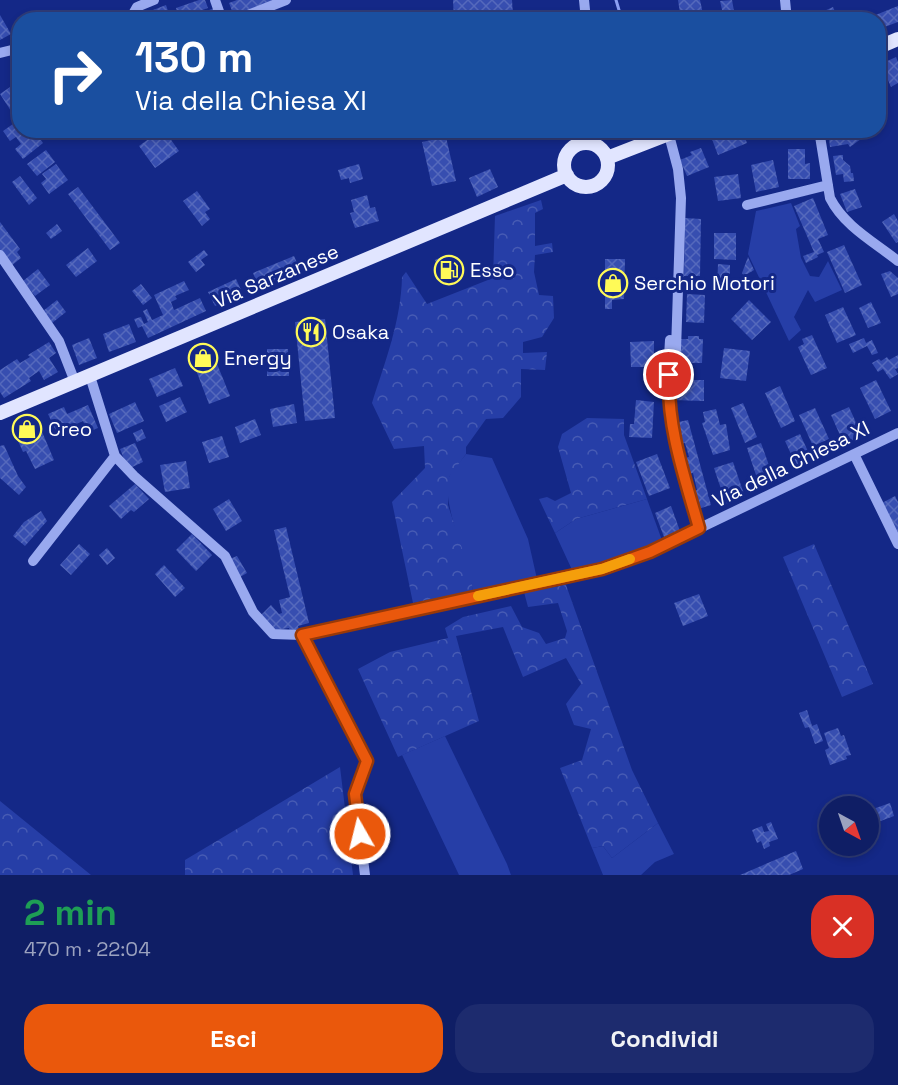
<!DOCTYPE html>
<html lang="it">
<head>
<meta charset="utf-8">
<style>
	:root { --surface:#0f1e65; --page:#1d2b6e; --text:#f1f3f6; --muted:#9ba2bf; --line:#2f3c79; --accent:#ea580c }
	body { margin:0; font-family:"Space Grotesk",sans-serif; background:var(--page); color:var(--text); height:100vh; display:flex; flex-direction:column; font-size:22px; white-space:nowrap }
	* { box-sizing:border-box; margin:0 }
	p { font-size:20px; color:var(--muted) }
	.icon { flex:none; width:33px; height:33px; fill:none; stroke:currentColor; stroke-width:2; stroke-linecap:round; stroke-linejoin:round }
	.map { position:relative; height:875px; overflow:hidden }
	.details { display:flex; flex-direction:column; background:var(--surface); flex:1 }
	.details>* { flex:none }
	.top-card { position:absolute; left:12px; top:12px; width:874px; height:126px; border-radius:24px; box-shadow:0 3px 9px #0003,0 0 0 2px var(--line); background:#1a4fa0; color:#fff; overflow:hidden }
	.needle { width:39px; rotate:140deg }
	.tools { position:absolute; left:819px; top:796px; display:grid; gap:12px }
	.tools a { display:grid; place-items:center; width:60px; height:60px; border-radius:50%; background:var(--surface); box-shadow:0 3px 9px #0003,0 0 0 2px var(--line); font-size:30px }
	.pin { position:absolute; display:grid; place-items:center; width:51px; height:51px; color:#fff; margin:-26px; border:3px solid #fff; border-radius:50%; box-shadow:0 2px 6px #0007 }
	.me { position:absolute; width:66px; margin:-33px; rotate:352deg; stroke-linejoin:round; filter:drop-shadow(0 0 4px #0008) }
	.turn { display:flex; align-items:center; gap:21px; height:126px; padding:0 24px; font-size:27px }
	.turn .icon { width:78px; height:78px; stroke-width:2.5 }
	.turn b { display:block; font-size:42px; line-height:51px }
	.round { display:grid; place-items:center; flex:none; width:63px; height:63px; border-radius:24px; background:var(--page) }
	.headline { display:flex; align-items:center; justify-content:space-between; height:102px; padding:0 24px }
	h1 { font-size:36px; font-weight:800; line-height:45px; color:#1e9e55 }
	.button { display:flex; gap:12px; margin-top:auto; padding:12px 24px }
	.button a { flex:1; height:69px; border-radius:24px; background:var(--accent); color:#fff; font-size:24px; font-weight:800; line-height:69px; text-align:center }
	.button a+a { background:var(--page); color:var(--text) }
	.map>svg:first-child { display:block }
</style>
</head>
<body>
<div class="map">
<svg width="898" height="875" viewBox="0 0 898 875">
	<defs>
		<pattern id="forest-crowns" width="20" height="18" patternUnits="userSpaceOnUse" patternTransform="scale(1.5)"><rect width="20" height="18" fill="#263ea7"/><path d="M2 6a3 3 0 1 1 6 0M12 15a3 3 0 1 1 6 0" fill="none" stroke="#475bb4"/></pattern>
		<pattern id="building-cross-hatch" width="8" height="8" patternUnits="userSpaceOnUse" patternTransform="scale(1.5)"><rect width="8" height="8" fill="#374eb0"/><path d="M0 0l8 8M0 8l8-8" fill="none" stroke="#5569bc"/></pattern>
	</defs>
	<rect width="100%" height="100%" fill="#142887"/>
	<path fill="#263ea7" d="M791,203l9,23 -4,3 5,29 9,18 9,1 9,-16 14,29 -27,12 -7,-12 -14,27 7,13 -12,11 -41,-87 8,-43z
		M466,454l26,4 36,81 9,40 -64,12c-5,-28 -32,-90 -24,-114 3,-8 12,-16 17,-23z
		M647,499l16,44 -61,23 -29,6 -18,-39 21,-14z
		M445,736l62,128 4,11h-52l-57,-120z
		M658,823l16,31 -19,8 -14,13h-38l-11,-27 11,-2 9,12z"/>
	<path fill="url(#forest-crowns)" d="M541,200l2,9 -8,4v33l17,-3 1,9 -18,3 -1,17 5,23 14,1 1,22 -12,19 -19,5v11l24,-1 -2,18 -24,-1v28l-18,21 -17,1 -20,28v7l-17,23 -1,28 22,68 3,18 -60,12 -21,-101 33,-34 -1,-22 -30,3 -22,-46c13,-41 29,-82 30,-126l4,-5 21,32 66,-26 2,-62z
		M587,418l37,1v16l23,64 -71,20 -21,14 -16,-34 8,-2 8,4 16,-8 -13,-46 4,-13z
		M814,544l59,140 -31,13 -59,-140z
		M566,585l66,185 26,53 -46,35 -9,-12 -11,2 -32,-80 22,-8 9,-31 -17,-4 -8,-21 15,-20 -15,-26 -43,19 -20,-50 -47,9 23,85 -81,36 -40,-88 32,-17 58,-14 -3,-10 18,-11 48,-11 11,21 17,6 7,11 19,-6 2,-7 -9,-28 -30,4 -4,-15z
		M340,767l13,108h-168v-15z
		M0,801l91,74h-91z"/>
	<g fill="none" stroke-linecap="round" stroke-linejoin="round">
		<path stroke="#8ba0f3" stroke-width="3" d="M616,0l6,20"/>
	</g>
	<path fill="url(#building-cross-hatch)" d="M199,0h6l3,8 -17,6v2l24,-8 4,12h-40l-3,-12z
		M237,0h36l-39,16 -5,-13z
		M453,0h59l1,16 -8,1v3h-51z
		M678,0h22l3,14 -10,2 1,4h-13z
		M732,0l2,11 -11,3 1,6h-21l-1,-3 21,-3 -3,-13z
		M166,5l5,15h-29l-2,-5z
		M898,6v16l-19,7v-9h-5l-1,-4z
		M833,7l4,9 -12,4 -3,-8z
		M0,15l11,19 -11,6z
		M896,57l2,5v21l-7,4 -10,-23z
		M13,85l7,9v11l-9,6 -11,-17z
		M20,119v11h14l9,13 -20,16 -8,-10 6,-5 -5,-7 -6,4 -7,-10z
		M161,130h3l15,21 -24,17 -16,-22z
		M719,130h23l5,13 -29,12 -8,-21z
		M828,130h39l2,3 -19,14 -2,-3 -18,3z
		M446,137l10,44 -24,5 -10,-44z
		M701,148l8,19 -22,9 -7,-16 12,-5 -2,-3z
		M788,149h17v15l5,-1v16h-22z
		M46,150l9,12 -18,14 -10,-12z
		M843,155v5l7,6 1,7h2l1,8 -10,1 -1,-8 -7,1 -3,-19z
		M773,160l6,27 -23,5 -5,-27z
		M56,164l12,16 -19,14 -8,-11 5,-4 -4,-5z
		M359,164l4,15 -13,4 -1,-5 -8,2 -3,-10z
		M490,169l8,18 -21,10 -8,-19z
		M738,174l3,24 -23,3 -4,-24z
		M20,176l17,22 -8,7 -17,-23z
		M78,187l42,56 -10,7 -42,-56z
		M855,189l7,18 -15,5 -7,-18z
		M197,191l13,18 -5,3 5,7 -8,7 -19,-25z
		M367,195l3,13 5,-1 4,14 -24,7 -5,-15 4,-1 -3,-12z
		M813,198l15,37 -10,4 6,13 -7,3 1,2 -12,6 -3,-7 11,-4 -20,-46z
		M894,214l4,7v21l-2,1 -14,-21z
		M685,218l16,1 -1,57h-16z
		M0,222l20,27 -3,3 4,6 -10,8 -11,-15z
		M57,224l5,7 -11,8 -5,-6z
		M714,233h22v27l-22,-1z
		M844,245l18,40 -17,8 -18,-41z
		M88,248l9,13 -21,16 -10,-12z
		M204,250l4,5 -7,5 4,5 -9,7 -8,-10z
		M447,255l9,21 -11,5 -10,-21z
		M294,256l7,16 -41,18 -7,-17z
		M748,257l6,13 -10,6 -2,-3z
		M605,259h20l-1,40 -12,1v9h-7z
		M718,264l12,1v15h4v11l-17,-1z
		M38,269l12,16 -15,11 -12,-15z
		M890,271l8,7v16l-7,3 -10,-23z
		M236,279l7,15 -28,12 -7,-14z
		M184,281l5,9 -14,6 2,3 -6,3 3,8 26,-12 6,13 -58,27 -6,-12 -4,2 -4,-9 7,-2 3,7 4,-2 -5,-11 4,-2 5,11 11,-5 -9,-20z
		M141,284l11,14 -9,7 -11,-14z
		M687,294l18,1 -1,28 -18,-1z
		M57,300l9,12 -14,11 -9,-12z
		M749,300l22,22 -19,18 -21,-21z
		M871,302l10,21 -13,5 -9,-20z
		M843,307l13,28 -19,8 -12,-28z
		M325,319l10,99 -30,3 -10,-99z
		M129,324l7,18 -27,10 -6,-18z
		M812,335l15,33 -16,7 -13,-28 6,-3 -2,-5z
		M688,336h11v3h4l-1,24h-23v-24h9z
		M89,338l8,20 -18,7 -7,-20z
		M864,338l2,5 6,-3 6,13 -6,2 -5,-9 -14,7 -4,-9z
		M654,341v26h-23l-1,-25z
		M49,342l7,11 -7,5 9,14 -14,8 -5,-9 -10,7 2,3 -27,17 -4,-6v-22l17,-11 3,4 10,-6 -2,-2z
		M724,348l26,3 -4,30 -26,-3z
		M211,349l19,47 -21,8 -18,-47z
		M267,349h21l1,27h-22z
		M898,355v13l-3,1 3,5 -8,5 -7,-10 -5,3 -6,-9 7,-4 2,2 6,-4 2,3z
		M175,368l8,18 -26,11 -8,-18z
		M673,380h31v21l-32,-1z
		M876,380l15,31 -16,8 -15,-31z
		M780,386l15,35 -14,7 -16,-35z
		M180,397l7,15 -21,10 -7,-16z
		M636,400l18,2 -2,36 -23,-1 1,-13h4z
		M135,402l9,19 -27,12 -8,-19z
		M743,403l14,34 -12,6 -14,-35z
		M294,404l3,19 -24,4 -3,-18z
		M88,405l10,23 -10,4 -5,-11 -26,12 -9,-19 16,-7 3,7z
		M849,407l13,29 -18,8 -13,-29z
		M815,408l14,31 -16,7 -14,-31z
		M716,409l4,16 6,-1 4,26 -17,5 -11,-32 3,-1 -2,-10z
		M255,419l6,16 -21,8 -5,-16z
		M37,420l17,40 -19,9 -9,-18 -3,1 -9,-20z
		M688,420l23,85 -13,4 -5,-18 4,-1 -4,-17 -5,1 -4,-16 5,-1 -4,-14 -5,1 -6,-21z
		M142,429l4,9 -9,4 -4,-9z
		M800,434l11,24 -15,7 -11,-24z
		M222,436l7,21 -20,6 -7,-21z
		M135,443l8,19 -15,7 -8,-20z
		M761,443l14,39 -15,5 -13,-39z
		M4,445l14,31 8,11 -7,8 -19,-17v-32z
		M657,454l13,34 -21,8 -13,-34z
		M186,461l4,27 -25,4 -5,-27z
		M733,462l12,35 -19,7 -12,-36z
		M135,484l14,15 -15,13 -3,-2 -10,9 -12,-13z
		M895,496l3,6v31l-16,-30z
		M229,499l13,22 -16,10 -13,-22z
		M671,506l9,25 -16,6 -9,-24z
		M41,511l6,10 -22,25 -12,-10 11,-14z
		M286,527l23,96 -11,3 1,4 -9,2 -1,-4 -14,2 -14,-15 10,-10 8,9 3,-1 -3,-13 11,-3 -16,-67z
		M192,534l20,21 -16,16 -20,-21z
		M79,544l11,10 -19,21 -11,-10z
		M107,548l8,10 -8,7 -8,-10z
		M237,556l10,17 -7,4 -10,-18z
		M164,565l21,23 -10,9 -20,-23z
		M699,594l9,22 -25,10 -9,-23z
		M807,710l5,16 5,-2 6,17 -8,3 -6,-17 -4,1 -6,-15z
		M838,728l3,8 3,-1 7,20 -5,1 1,3 -17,6 -5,-15 4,-2 -5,-15z
		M890,803l4,13 -16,6 -5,-13z
		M771,822l7,17 -9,3 1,4 -6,3 -3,-8 -4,2 -5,-13 10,-4 2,6 5,-1 -3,-7z
		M796,851l7,18 -14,6h-49z"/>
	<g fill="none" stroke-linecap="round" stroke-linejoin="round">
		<path stroke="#99a9ef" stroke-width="10" d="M215,0l7,20
			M584,0l2,20
			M785,0l2,20
			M135,20l-2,-6 4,-7 17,-7
			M235,20l51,-20
			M0,53l20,-5
			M819,130l11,68c14,28 44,44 68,63
			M669,135l9,34 3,29 -5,152
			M585,143l2,-13
			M747,205l81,-20
			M0,255l59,86 16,41
			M670,340c-1,19 -3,38 -2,57 3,45 19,88 31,131
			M90,376l25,80 19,20 91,80 28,56 20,22 29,1 65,126 -12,33 10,81
			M854,454l44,90
			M33,561l82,-105
			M302,635l300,-66 48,-17 248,-119"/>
		<path stroke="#e1e5ff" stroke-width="14" d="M879,47l19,-8
			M564 165a22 22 0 1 1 44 0a22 22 0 1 1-44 0Z
			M607,158l72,-28
			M0,413l567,-238"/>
	</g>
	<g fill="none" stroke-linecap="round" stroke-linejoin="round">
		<g stroke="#983908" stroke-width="15">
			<path id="route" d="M360,834l-5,-40 12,-33 -65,-126 300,-66 48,-17 49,-24c-14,-50 -32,-100 -30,-153"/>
		</g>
		<use href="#route" stroke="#ea580c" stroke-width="10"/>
		<path stroke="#f59e0b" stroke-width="10" d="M478,596l124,-27 28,-10"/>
	</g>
	<defs>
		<g id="fuel-ring" transform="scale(1.5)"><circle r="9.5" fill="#142887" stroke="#fffa57" stroke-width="1.5"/><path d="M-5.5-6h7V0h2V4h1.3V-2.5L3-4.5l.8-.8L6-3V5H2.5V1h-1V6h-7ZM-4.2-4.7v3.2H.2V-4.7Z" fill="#fffa57"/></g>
		<g id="shop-ring" transform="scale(1.5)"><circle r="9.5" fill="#142887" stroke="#fffa57" stroke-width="1.5"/><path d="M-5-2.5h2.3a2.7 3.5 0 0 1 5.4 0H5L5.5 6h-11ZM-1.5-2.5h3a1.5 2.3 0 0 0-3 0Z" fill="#fffa57"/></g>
		<g id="restaurant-ring" transform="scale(1.5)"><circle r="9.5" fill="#142887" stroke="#fffa57" stroke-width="1.5"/><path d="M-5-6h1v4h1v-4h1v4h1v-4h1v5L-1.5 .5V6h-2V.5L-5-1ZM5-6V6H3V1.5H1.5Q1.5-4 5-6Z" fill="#fffa57"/></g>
	</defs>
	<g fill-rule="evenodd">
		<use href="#fuel-ring" x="449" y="270"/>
		<use href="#shop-ring" x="613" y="283"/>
		<use href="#restaurant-ring" x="311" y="332"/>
		<use href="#shop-ring" x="203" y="358"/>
		<use href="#shop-ring" x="27" y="429"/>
	</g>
	<g text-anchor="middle" stroke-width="6" stroke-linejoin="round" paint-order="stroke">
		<g font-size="20" fill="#fff" stroke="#142887" text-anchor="start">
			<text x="470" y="277">Esso</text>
			<text x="634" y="290">Serchio Motori</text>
			<text x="332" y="339">Osaka</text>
			<text x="224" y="365">Energy</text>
			<text x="48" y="436">Creo</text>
		</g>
		<g font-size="20" fill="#fff" stroke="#142887">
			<text transform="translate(276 276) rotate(-23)" y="7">Via Sarzanese</text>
			<text transform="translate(791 464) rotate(-26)" y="7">Via della Chiesa XI</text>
		</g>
	</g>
</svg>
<div class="tools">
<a><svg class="needle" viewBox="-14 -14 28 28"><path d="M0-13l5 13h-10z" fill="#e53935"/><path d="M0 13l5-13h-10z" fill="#9ba2bf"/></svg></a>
</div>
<div class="pin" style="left:669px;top:375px;background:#d93025"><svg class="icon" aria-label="arrive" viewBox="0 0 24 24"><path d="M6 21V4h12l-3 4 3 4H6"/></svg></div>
<svg class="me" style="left:360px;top:834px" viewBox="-20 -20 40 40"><circle r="17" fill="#ea580c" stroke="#fff" stroke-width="3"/><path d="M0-11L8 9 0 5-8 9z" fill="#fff"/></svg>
<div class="top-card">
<div class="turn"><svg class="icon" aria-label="right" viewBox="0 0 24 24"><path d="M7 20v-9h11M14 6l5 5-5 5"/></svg><div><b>130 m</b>Via della Chiesa XI</div></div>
</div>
</div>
<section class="details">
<div class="headline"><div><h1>2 min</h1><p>470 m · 22:04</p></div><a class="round" style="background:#d93025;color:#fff"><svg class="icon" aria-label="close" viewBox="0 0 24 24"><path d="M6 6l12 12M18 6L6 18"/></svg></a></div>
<div class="button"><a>Esci</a><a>Condividi</a></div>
</section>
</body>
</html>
